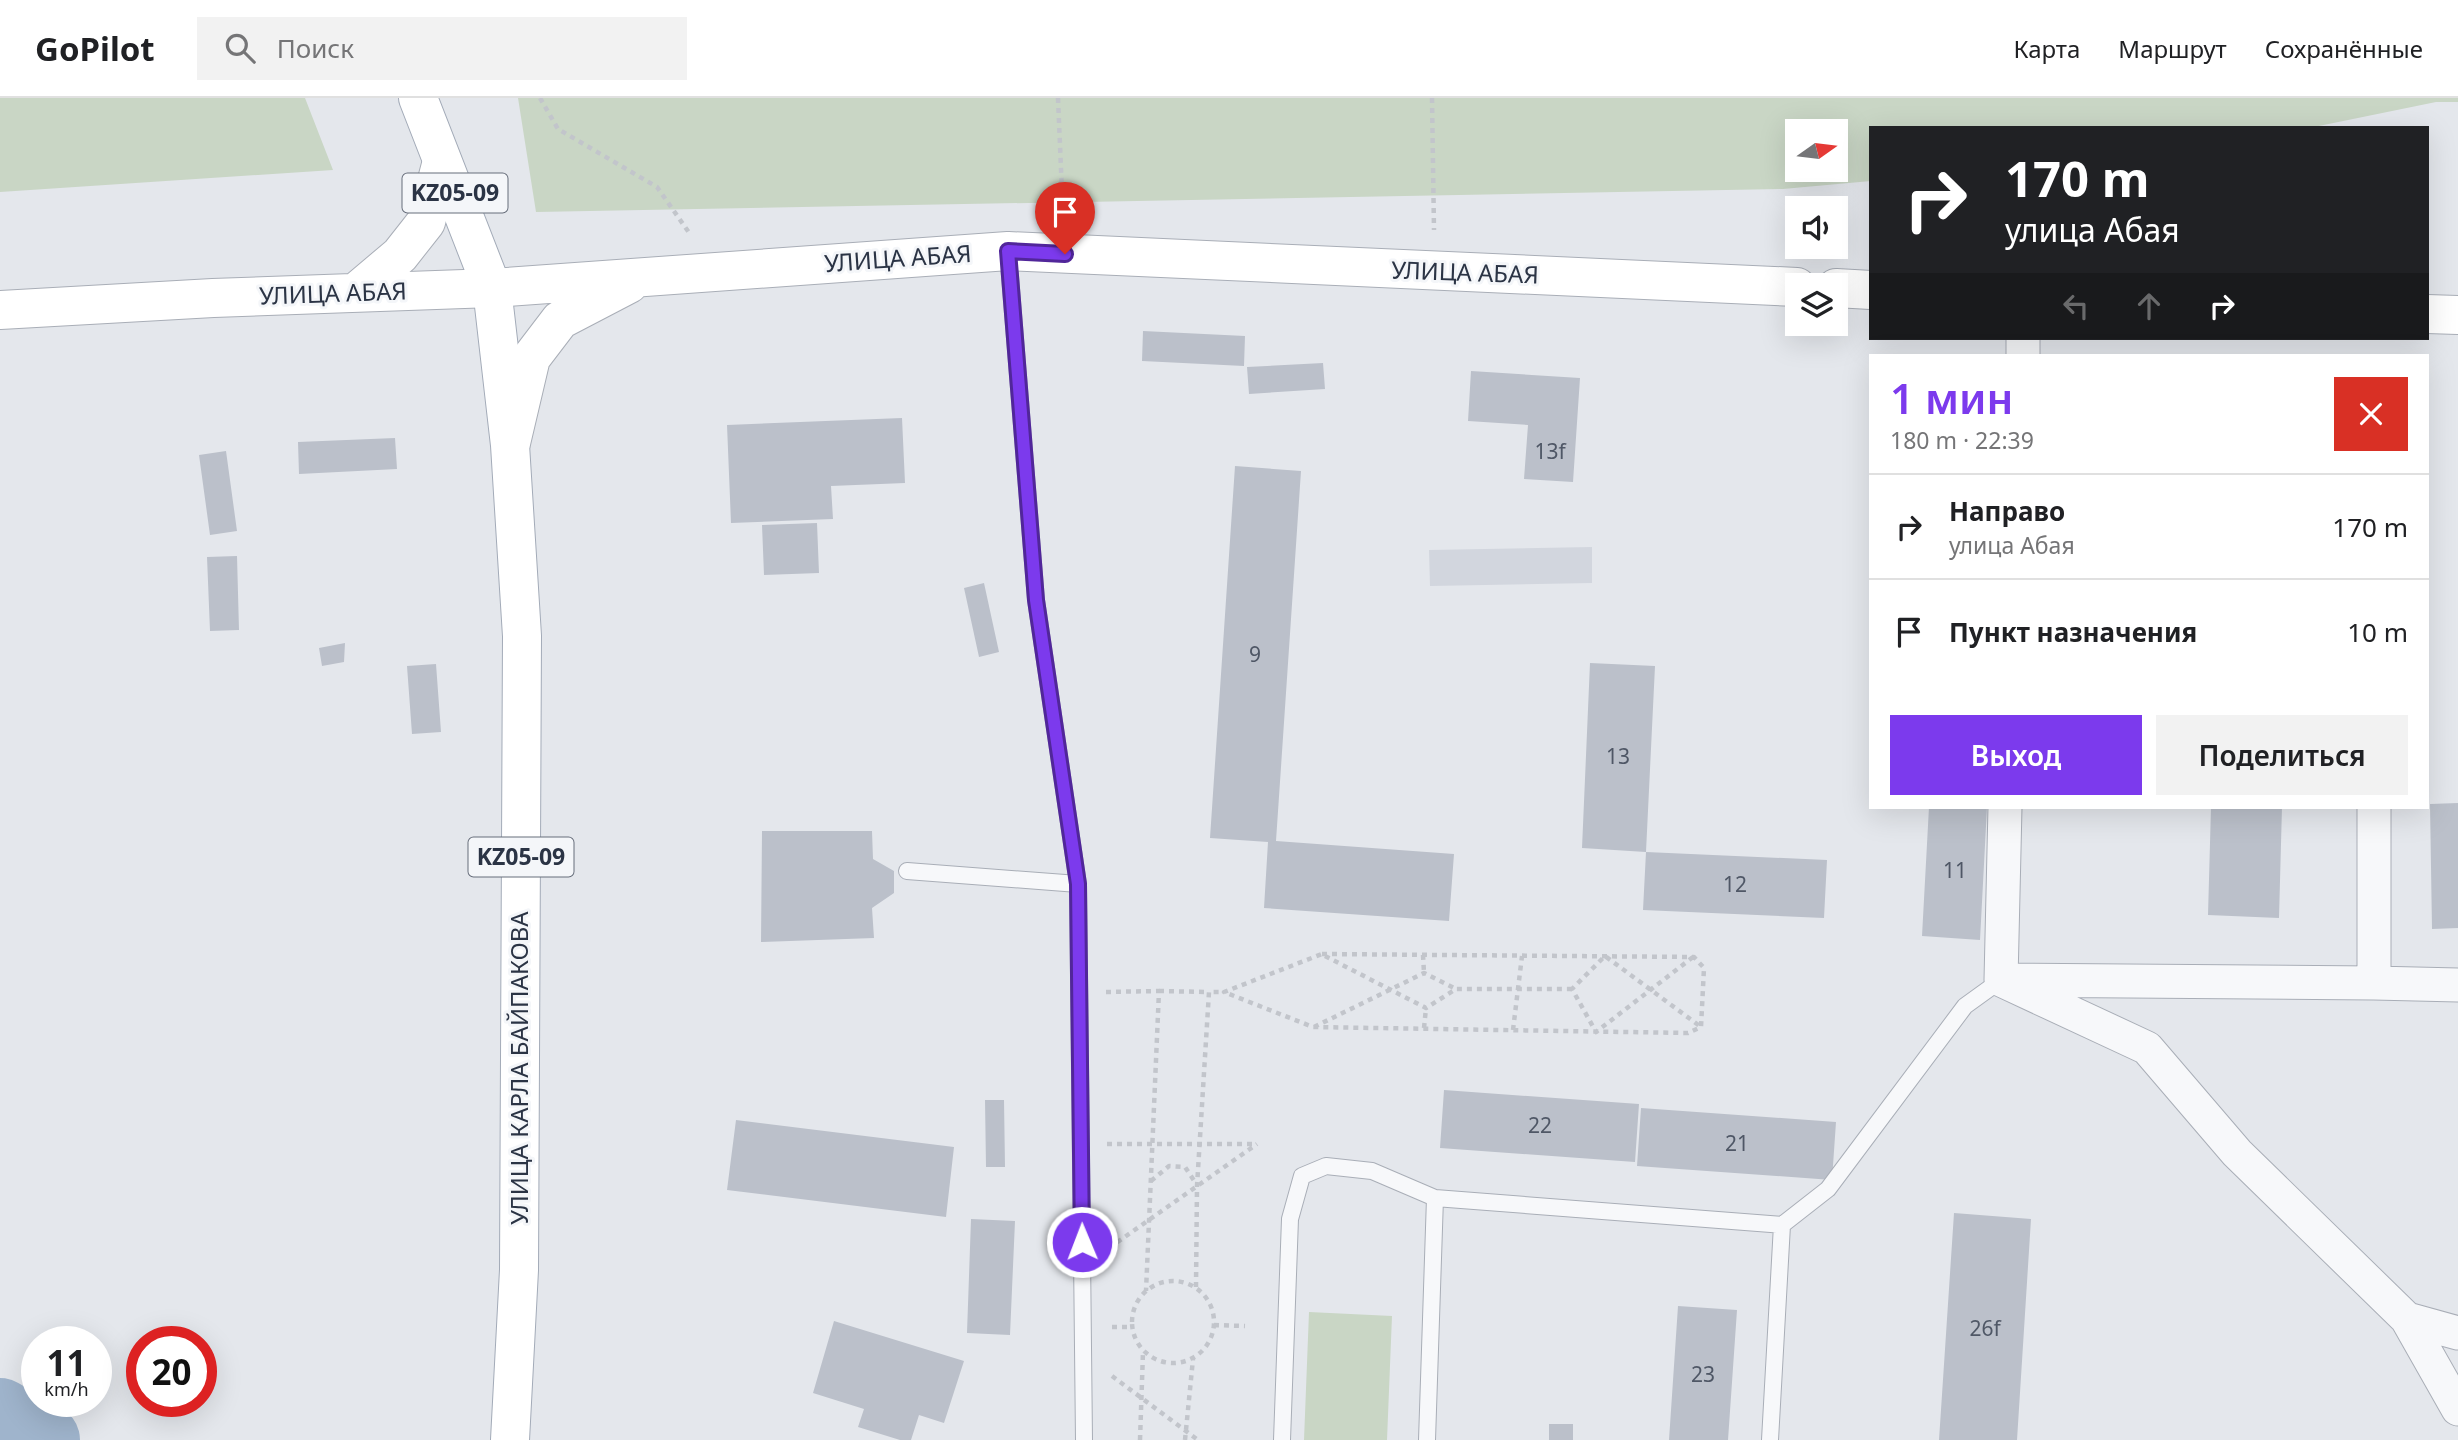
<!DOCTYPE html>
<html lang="ru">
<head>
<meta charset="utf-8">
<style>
	:root { --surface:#fff; --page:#f2f2f2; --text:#202124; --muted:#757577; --line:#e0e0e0; --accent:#7c3aed }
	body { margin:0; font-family:"Noto Sans",sans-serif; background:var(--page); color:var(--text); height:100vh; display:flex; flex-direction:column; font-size:26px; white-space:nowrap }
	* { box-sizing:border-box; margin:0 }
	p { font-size:23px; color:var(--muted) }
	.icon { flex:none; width:38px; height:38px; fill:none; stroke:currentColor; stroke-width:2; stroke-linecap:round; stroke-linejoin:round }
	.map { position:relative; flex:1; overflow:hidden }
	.drawer { position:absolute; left:1869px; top:256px; width:560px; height:455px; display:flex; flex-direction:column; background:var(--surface); border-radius:0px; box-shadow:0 7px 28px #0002 }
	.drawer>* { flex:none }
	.banner { position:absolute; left:1869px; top:28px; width:560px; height:214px; border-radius:0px; box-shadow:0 7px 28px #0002; background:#202124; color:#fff; overflow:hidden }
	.needle { width:46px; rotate:76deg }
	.buttons { position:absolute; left:1785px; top:21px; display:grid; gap:14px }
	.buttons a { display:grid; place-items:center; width:63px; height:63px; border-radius:0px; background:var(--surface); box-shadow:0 7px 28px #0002; font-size:35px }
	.speed { position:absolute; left:21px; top:1228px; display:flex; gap:14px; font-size:35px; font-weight:700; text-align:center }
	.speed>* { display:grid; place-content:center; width:91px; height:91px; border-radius:50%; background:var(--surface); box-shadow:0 7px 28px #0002; line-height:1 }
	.speed small { font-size:18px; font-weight:400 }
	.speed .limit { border:10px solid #d22; background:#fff; color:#111 }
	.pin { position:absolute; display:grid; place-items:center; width:60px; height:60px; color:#fff; margin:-72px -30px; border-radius:50% 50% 50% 0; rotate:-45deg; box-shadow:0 0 7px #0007 }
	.pin .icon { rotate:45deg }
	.me { position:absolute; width:77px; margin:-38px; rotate:359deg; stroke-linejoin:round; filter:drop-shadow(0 0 5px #0008) }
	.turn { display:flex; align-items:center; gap:24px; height:147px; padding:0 21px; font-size:32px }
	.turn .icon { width:91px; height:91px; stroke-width:2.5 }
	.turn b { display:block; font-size:49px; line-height:60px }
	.lanes { display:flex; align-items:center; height:66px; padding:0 21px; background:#0003; justify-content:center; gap:35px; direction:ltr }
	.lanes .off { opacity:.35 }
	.round { display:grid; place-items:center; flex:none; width:74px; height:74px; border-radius:0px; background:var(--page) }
	.summary { display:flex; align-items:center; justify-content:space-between; height:119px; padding:0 21px }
	h1 { font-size:42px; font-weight:600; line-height:52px; color:var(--accent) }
	.button { display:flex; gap:14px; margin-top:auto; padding:14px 21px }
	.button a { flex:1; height:80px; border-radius:0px; background:var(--accent); color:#fff; font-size:28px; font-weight:600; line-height:80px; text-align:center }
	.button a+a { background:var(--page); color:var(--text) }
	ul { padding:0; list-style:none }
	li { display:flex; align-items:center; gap:21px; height:105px; padding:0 21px; border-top:2px solid var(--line) }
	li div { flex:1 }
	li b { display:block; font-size:26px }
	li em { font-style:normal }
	header { display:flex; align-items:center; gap:42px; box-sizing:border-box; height:98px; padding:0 35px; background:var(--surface); border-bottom:2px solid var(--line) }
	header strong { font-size:33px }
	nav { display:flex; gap:38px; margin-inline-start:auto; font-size:24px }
	.search { width:490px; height:63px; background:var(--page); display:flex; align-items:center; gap:18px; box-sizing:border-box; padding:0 24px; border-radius:0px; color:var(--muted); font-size:26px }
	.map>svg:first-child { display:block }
</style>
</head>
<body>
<header>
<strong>GoPilot</strong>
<div class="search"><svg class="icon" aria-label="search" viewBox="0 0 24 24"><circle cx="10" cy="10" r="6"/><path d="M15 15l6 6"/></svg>Поиск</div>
<nav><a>Карта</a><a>Маршрут</a><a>Сохранённые</a></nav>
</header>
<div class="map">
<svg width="2458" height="1342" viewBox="0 0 2458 1342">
	<rect width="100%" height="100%" fill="#e4e7ec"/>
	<path fill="#d2d6de" d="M1592,449v36l-162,3 -1,-36z"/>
	<path fill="#c9d6c5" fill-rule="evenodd" d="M0,0h305l28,72 -333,22z
		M518,0h1940v4h-22l-127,26h-438v53l-88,8 -1247,23zM1797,33h39v39h-39z
		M1309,1214l83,4 -5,124h-83z"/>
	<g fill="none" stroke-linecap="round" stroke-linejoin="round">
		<path stroke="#9fb4cc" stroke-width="72" d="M0,1316l44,26"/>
	</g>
	<path fill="#bbc0ca" d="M1143,233l102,5 -1,30 -102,-5z
		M1323,265l2,26 -76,5 -2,-27z
		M1471,273l109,7 -7,104 -49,-3 4,-54 -60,-4z
		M902,320l3,65 -74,3 2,33 -102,4 -4,-98z
		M395,340l2,31 -98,5 -1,-32z
		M226,353l11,80 -27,4 -11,-80z
		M1235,368l66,5 -25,370 178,13 -5,67 -185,-13 4,-66 -58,-4z
		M817,425l2,50 -55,2 -2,-50z
		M237,458l2,74 -29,1 -3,-74z
		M984,485l15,69 -20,5 -15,-69z
		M345,545l-1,19 -22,4 -3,-18z
		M1590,565l65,3 -9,186 -64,-4z
		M436,566l5,68 -29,2 -5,-68z
		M2458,705v125l-26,1 -2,-125z
		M1929,709h58l-7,133 -58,-4z
		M2211,709h71l-3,111 -71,-3z
		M762,733h110l1,28 21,12v22l-22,15 2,30 -113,4z
		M1646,754l181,8 -3,58 -181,-8z
		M1444,992l195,14 -4,58 -195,-14z
		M985,1002h19l1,67h-19z
		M1641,1010l195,14 -4,58 -195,-14z
		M736,1022l218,27 -8,70 -219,-27z
		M1954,1115l77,6 -14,221h-78z
		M971,1121l44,2 -5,114 -43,-2z
		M1678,1208l59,4 -9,130h-59z
		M834,1223l130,40 -20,62 -25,-8 -8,25h-11l-42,-13 6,-18 -51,-16z
		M1549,1326h24v16h-24z"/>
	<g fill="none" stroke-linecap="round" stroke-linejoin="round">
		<g stroke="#a9aeb7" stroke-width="18">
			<path id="lane" d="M1008,153l28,349 42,284 6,556
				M907,773l171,13
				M1282,1342l8,-221 12,-43 24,-10 46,5 63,27 347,27
				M1427,1342l8,-242
				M1770,1342l12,-215 46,-36 137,-183 36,-26"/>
		</g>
		<g stroke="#a9aeb7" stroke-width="35">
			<path id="street" d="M2023,257v-17
				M2005,709l-4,173 146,68 90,105 170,166 51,14
				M2014,882l360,3v-176
				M2374,885l84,2
				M2407,1221l51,90"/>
		</g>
		<g stroke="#a9aeb7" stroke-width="40">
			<path id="secondary" d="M1836,190l35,2
				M355,195l45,-38 26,-33 16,-61
				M0,212l213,-12 279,-10 516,-37 789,36
				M2427,216l31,1
				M511,345l20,-85 29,-38 69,-36"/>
		</g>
		<g stroke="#a3abb8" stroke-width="40">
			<path id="primary" d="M418,0l74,190 18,157 12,191 -3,634 -9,170"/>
		</g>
		<path stroke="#c2c5cb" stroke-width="4.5" stroke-dasharray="5 5" stroke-linecap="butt" d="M540,0l18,31 99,58 33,47
			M1058,0l5,118
			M1432,0l2,132
			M1322,856l372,3 10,11 -3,59 -13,6 -375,-6 -89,-35z
			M1423,857l1,18
			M1325,858l101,52 30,-19h116
			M1693,859l-97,75 -24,-43 33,-33 96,71
			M1159,893l50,1
			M1106,894l53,-1 -13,300
			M1314,929l110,-54 32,16
			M1424,930l2,-20
			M1513,932l9,-74
			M1107,1046h149
			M1151,1083l18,-15 16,1 12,18
			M1109,1150l148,-104
			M1132 1224a41 41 0 1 1 82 0a41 41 0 1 1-82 0Z
			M1196,1189l1,-101 12,-194h15
			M1214,1227l31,1
			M1112,1229h20
			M1112,1278l86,64
			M1140,1342l3,-88
			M1185,1342l8,-81"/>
		<use href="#lane" stroke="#f7f8fa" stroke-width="16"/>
		<use href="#street" stroke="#f7f8fa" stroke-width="33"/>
		<use href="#secondary" stroke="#fff" stroke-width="38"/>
		<use href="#primary" stroke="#fff" stroke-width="38"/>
	</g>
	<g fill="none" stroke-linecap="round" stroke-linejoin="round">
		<g stroke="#51269a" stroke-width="18">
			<path id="route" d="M1065,156l-57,-3 28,349 42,284 4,358"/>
		</g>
		<use href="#route" stroke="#7c3aed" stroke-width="12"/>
	</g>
	<g text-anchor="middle" stroke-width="6" stroke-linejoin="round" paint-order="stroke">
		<g font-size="21" fill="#4f5766">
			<text x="1550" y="361">13f</text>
			<text x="1255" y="564">9</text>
			<text x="1618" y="666">13</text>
			<text x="1955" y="780">11</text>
			<text x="1735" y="794">12</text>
			<text x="1540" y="1035">22</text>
			<text x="1737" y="1053">21</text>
			<text x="1985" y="1238">26f</text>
			<text x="1703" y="1284">23</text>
		</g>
		<g fill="#f4f6f9" stroke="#676e7b" stroke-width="2">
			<rect x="402.5" y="75.5" width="105" height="39" rx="5"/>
			<rect x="468.5" y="739.5" width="105" height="39" rx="5"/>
		</g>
		<g font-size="23" font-weight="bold" fill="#2b3445">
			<text x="455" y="103">KZ05-09</text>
			<text x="521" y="767">KZ05-09</text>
		</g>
		<g font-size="24" fill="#2b3445" stroke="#f4f6f9">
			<text transform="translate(898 161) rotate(-4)" y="8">УЛИЦА АБАЯ</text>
			<text transform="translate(1465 175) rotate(2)" y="8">УЛИЦА АБАЯ</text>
			<text transform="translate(333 196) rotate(-2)" y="8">УЛИЦА АБАЯ</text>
			<text transform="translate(520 970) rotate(-90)" y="8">УЛИЦА КАРЛА БАЙПАКОВА</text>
		</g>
	</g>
</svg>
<div class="buttons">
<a><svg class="needle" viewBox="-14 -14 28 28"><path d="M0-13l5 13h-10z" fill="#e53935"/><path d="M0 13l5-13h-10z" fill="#757577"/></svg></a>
<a><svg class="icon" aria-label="sound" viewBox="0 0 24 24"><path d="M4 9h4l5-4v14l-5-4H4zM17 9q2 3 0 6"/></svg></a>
<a><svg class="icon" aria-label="layers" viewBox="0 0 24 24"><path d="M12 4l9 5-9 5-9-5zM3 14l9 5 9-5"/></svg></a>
</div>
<div class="speed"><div>11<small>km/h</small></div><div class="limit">20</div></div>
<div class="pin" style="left:1065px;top:156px;background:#d93025"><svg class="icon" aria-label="arrive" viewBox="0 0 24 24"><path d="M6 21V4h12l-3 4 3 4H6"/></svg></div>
<svg class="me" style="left:1082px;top:1144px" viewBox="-20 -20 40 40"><circle r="17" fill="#7c3aed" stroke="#fff" stroke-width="3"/><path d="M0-11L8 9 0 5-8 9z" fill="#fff"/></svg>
<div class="banner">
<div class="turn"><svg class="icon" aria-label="right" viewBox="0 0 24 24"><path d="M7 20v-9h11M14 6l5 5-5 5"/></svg><div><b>170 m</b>улица Абая</div></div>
<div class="lanes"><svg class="icon off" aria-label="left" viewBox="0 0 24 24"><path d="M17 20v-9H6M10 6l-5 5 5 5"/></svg><svg class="icon off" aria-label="ahead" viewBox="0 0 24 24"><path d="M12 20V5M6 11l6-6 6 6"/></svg><svg class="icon" aria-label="right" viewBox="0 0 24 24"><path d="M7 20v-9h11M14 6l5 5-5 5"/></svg></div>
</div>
<section class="drawer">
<div class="summary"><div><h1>1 мин</h1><p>180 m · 22:39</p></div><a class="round" style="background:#d93025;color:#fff"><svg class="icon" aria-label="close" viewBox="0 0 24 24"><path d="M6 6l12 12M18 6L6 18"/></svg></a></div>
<ul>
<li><svg class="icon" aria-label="right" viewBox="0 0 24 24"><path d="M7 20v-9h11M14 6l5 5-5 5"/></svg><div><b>Направо</b><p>улица Абая</p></div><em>170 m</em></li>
<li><svg class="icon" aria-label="arrive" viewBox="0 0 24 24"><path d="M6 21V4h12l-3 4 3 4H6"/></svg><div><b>Пункт назначения</b></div><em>10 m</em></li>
</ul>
<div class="button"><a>Выход</a><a>Поделиться</a></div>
</section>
</div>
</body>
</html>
